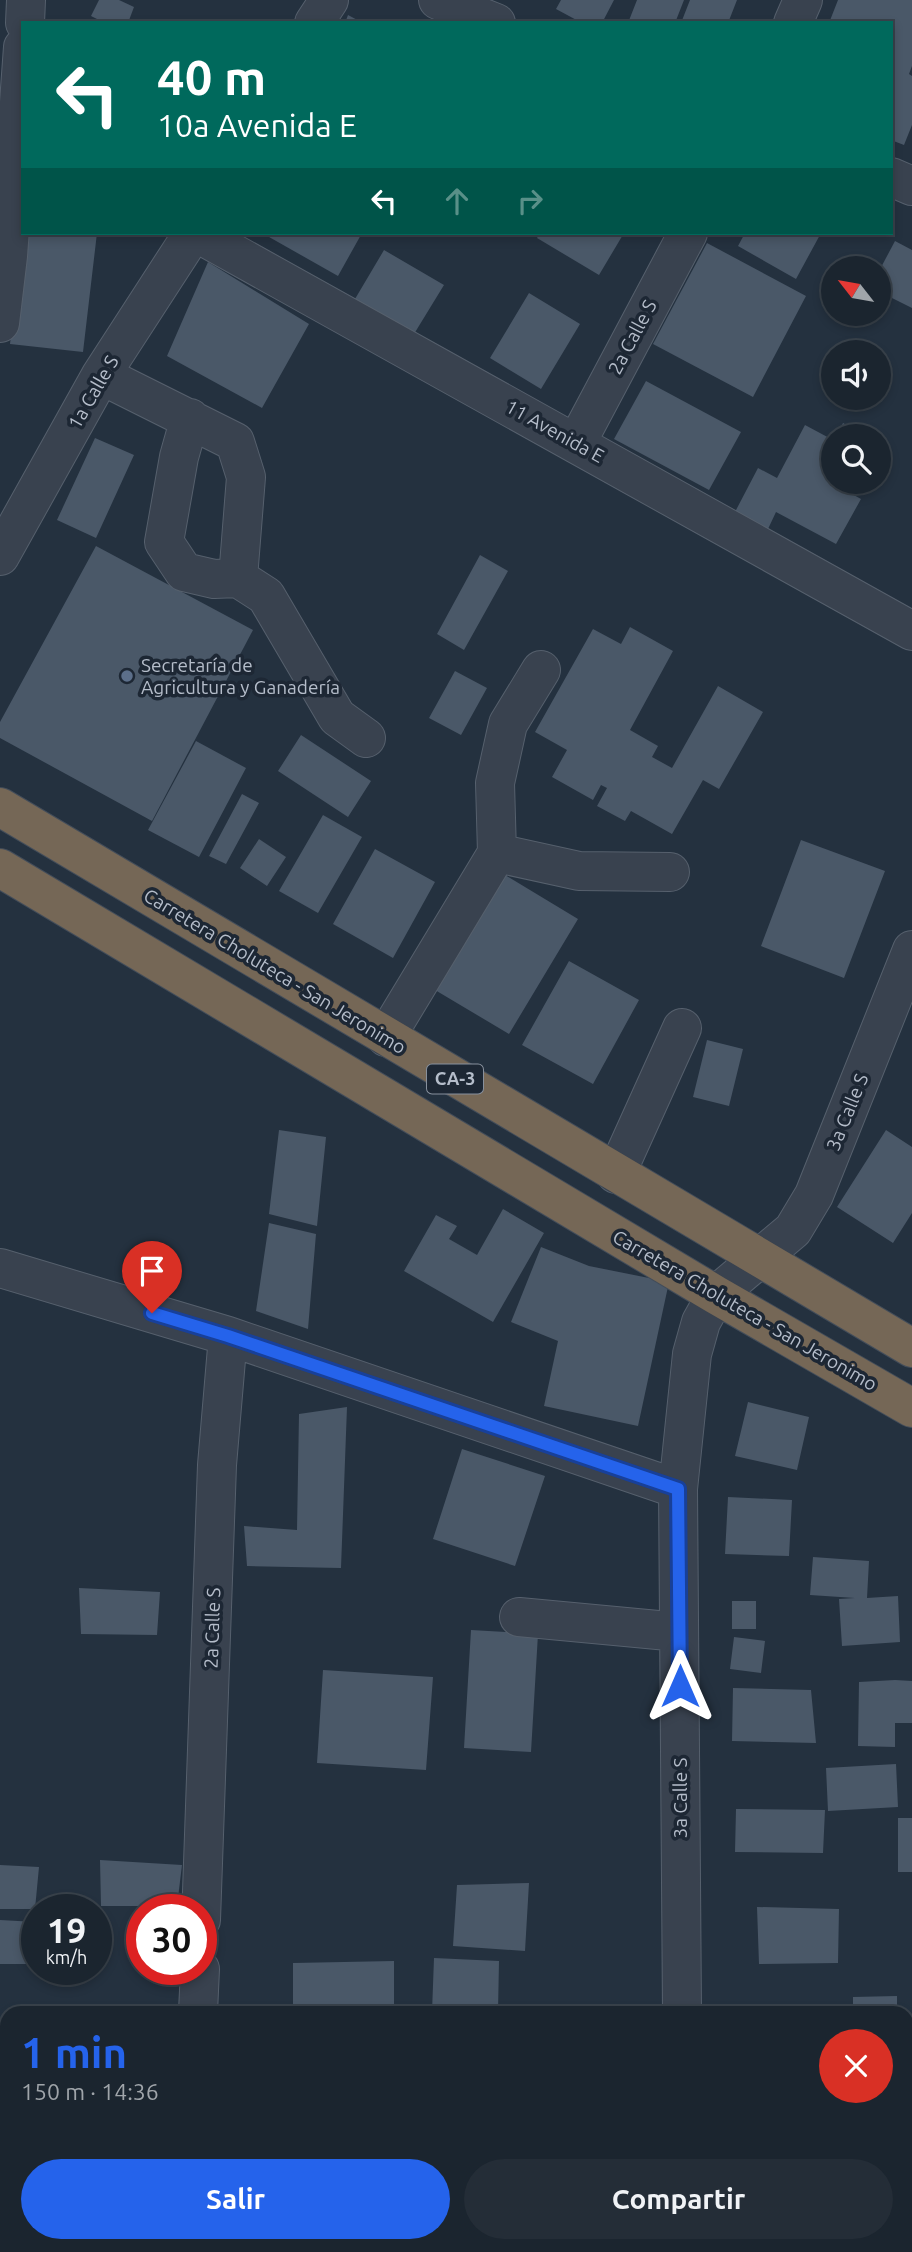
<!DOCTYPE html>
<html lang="es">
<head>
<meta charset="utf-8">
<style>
	:root { --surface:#1b252f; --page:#242d37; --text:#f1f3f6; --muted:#a0a5aa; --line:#39424b; --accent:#2563eb }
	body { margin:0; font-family:Ubuntu,sans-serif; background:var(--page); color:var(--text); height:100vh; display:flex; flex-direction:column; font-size:26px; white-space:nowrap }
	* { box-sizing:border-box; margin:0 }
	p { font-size:23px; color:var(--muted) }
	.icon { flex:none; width:38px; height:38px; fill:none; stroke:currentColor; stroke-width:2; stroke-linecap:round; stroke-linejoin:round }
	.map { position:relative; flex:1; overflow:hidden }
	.sheet { position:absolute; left:0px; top:2006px; width:914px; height:247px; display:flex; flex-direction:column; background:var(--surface); border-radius:21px 21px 0 0; box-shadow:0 4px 10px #0003,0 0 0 2px var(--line) }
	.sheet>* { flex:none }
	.top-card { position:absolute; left:21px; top:21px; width:872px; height:214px; border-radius:0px; box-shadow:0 4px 10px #0003,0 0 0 2px var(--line); background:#00695c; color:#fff; overflow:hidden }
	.needle { width:46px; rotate:301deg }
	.buttons { position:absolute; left:821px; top:256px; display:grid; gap:14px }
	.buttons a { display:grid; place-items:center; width:70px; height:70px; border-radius:50%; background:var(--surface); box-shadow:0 4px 10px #0003,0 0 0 2px var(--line); font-size:35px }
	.speed { position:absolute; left:21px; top:1894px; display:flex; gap:14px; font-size:35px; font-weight:700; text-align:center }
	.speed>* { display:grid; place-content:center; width:91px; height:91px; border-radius:50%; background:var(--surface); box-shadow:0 4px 10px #0003,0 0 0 2px var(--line); line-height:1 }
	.speed small { font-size:18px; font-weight:400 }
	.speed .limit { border:10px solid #d22; background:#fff; color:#111 }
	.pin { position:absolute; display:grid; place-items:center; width:60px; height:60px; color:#fff; margin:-72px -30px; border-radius:50% 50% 50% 0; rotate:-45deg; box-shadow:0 0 7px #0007 }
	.pin .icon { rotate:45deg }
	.me { position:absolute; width:77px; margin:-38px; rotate:0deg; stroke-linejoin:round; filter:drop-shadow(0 0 5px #0008) }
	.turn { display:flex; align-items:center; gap:24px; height:147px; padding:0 21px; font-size:32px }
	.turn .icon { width:91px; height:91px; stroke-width:2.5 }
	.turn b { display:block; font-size:49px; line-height:60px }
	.lanes { display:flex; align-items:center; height:66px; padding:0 21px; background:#0003; justify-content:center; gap:35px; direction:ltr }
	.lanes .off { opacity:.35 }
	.round { display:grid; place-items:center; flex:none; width:74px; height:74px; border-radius:37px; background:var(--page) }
	.head { display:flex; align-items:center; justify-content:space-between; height:119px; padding:0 21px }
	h1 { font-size:42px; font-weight:700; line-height:52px; color:var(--accent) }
	.button { display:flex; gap:14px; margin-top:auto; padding:14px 21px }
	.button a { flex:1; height:80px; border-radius:42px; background:var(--accent); color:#fff; font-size:28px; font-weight:700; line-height:80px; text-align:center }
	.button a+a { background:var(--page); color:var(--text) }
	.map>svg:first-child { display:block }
</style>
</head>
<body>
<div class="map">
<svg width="912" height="2252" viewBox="0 0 912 2252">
	<rect width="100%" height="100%" fill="#24313f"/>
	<path fill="#4a5868" d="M99,0h20l15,7 -6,16h-23l-14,-7z
		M561,0h53l-12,23h-20l-26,-14z
		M637,0h47l-9,23h-47z
		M690,0h47l-9,23h-47z
		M838,0h74v66l-3,8 3,2v49l-8,20 -13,-5v-117h-62z
		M348,15l15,8h-18z
		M23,233h74l-14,119 -73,-8z
		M262,233h100l-24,43z
		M540,233h84l-25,42 -62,-37z
		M745,233h76l-25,46 -58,-33z
		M895,241l17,9v58l-34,-17v-18z
		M707,243l99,53 -53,101 -100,-53z
		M384,250l60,35 -30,49 -59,-35z
		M208,262l101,62 -47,84 -95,-52z
		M529,293l51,31 -39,65 -51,-31z
		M646,381l95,51 -32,58 -95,-51z
		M843,423l23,13h-29z
		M805,425l28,15v41h11l-3,7 20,11 -25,45 -60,-32 -8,17 -33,-17 23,-44 19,10z
		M95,438l39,17 -38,83 -39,-18z
		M96,546l157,84 -101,191 -152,-83v-16z
		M480,555l28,16 -44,79 -27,-16z
		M630,627l43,24 -43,79 28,16 -6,11 20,11 46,-82 45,26 -44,77 -16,-9 -31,54 -41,-23 -6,10 -28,-15 10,-18 -6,-3 -8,15 -41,-23 15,-27 -32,-18 58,-103 28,15z
		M455,671l32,17 -26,47 -32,-17z
		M301,735l70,46 -23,36 -70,-46z
		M196,741l50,27 -47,89 -51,-27z
		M242,794l17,9 -33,61 -17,-8z
		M323,815l39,22 -44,76 -39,-22z
		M259,839l27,18 -19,29 -27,-18z
		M801,840l84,31 -41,107 -83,-32z
		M375,849l60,33 -42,76 -60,-34z
		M500,872l78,47 -69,115 -79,-47z
		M569,961l70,39 -46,84 -71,-39z
		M707,1040l36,9 -14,57 -36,-9z
		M279,1130l47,7 -9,89 -48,-12z
		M886,1130l26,17v66l-19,30 -56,-36z
		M503,1209l41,24 -51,89 -89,-51 32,-56 21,11 -8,13 28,16z
		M269,1223l47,11 -8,95 -52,-18z
		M541,1247l48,19 80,16 -31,144 -94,-20 14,-65 -47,-19z
		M748,1402l61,15 -12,53 -62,-14z
		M347,1407l-6,161 -94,-2 -3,-40 53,4 2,-116z
		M462,1449l83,27 -30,90 -82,-27z
		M728,1497l64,3 -3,56 -64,-2z
		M813,1557l56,4 -2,37 31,-2 2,46 -58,4 -3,-47 16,-1 -45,-3z
		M79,1588l81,4 -3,43 -76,-1z
		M732,1601h24v28h-24z
		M471,1630l67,4 -7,118 -67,-4z
		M734,1637l31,4 -4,32 -31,-4z
		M323,1670l110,7 -7,93 -109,-7z
		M895,1680l17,1v42h-17v24l-37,-1 1,-64z
		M733,1688l78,2 5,53 -84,-2z
		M896,1764l2,43 -70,4 -2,-43z
		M736,1809l89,1 -2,43 -88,-1z
		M898,1818h14v54h-14z
		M100,1860l82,5 -5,41h-76z
		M0,1865l39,2 -4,42h-35z
		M529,1883l-4,68 -72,-5 4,-61z
		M757,1907l82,2 -1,54 -79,1z
		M0,1920l36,2 -5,42h-31z
		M434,1958l65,3 -1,51h-66z
		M394,1961v49l-101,1v-48z
		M897,1996v16h-44v-15z
		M906,2065l6,3v24l-6,12z
		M906,2135l6,2v31l-6,-2z
		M418,2245v7h-205v-2z"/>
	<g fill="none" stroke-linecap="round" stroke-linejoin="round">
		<g stroke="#56606d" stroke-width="40">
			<path id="minor" d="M438,0l58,23
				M25,23l1,-23
				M314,23l15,-23
				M793,23l10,-23
				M891,177l21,9
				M197,233l715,398
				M0,323l8,-67 15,-209
				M101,375l134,67 11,35 -8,101 28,18 71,121 29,21
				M190,418l-11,39 -15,85 20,30 30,7 24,-1
				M577,442l111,-209
				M0,556l101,-181 92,-142
				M497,853l82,18 91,1
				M386,1037l111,-184 -2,-70 13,-59 33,-54
				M616,1174l66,-146
				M0,1268l228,68 450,153
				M519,1617l160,15
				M201,1920l16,-455 11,-129
				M198,2012l2,-43
				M682,2012l-4,-523 14,-135 9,-32 15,-27 77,-65 21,-35 98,-245
				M0,2192l7,1
				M906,2234h6
				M190,2252v-7
				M445,2252v-7
				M682,2252l1,-7"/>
		</g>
		<g stroke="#434d5a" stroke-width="40">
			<path id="highway" d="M0,807l912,541
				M0,868l716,427 196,113"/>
		</g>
		<use href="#minor" stroke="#39424f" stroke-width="38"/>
		<use href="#highway" stroke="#756756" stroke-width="38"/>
	</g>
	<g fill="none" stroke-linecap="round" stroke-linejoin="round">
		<g stroke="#184099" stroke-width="18">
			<path id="route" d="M152,1313l76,23 450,153 2,197"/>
		</g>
		<use href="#route" stroke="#2563eb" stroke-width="12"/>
	</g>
	<circle fill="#5c6f8a" stroke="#1d2734" stroke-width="2.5" cx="127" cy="676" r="7"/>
	<g text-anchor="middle" stroke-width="7" stroke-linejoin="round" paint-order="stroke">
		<rect fill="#1d2734" stroke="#87909d" stroke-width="2" x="427" y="1064.5" width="56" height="29" rx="5"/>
		<g font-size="18" font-weight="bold" fill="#b5bdca">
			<text x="455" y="1085">CA-3</text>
		</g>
		<g font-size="19" fill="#b5bdca" stroke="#1d2734">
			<text transform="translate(632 337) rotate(-62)" y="7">2a Calle S</text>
			<text transform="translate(93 392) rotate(-60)" y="7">1a Calle S</text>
			<text transform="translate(555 431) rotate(29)" y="7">11 Avenida E</text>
			<text transform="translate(275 971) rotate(31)" y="7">Carretera Choluteca - San Jeronimo</text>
			<text transform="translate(847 1112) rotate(-68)" y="7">3a Calle S</text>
			<text transform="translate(745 1310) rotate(30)" y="7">Carretera Choluteca - San Jeronimo</text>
			<text transform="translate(212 1628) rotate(-88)" y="7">2a Calle S</text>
			<text transform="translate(680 1798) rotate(-90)" y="7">3a Calle S</text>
		</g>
		<g font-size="19" fill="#b5bdca" stroke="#1d2734" text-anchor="start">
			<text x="141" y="672">Secretaría de<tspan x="141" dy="22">Agricultura y Ganadería</tspan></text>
		</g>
	</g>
</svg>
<div class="buttons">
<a><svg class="needle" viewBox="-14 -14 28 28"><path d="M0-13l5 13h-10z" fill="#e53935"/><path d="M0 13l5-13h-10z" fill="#a0a5aa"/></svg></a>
<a><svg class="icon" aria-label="sound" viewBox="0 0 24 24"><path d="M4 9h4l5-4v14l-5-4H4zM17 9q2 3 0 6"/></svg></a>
<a><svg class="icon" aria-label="search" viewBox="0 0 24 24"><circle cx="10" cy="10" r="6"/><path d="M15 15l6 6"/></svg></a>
</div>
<div class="speed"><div>19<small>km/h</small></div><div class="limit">30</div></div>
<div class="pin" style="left:152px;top:1313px;background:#d93025"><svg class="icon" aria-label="arrive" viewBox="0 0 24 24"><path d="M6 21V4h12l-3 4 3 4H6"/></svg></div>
<svg class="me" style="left:680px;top:1686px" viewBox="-20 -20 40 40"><path d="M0-17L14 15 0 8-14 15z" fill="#2563eb" stroke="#fff" stroke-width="4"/></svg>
<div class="top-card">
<div class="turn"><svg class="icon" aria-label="left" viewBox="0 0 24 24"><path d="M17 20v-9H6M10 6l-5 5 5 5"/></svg><div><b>40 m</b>10a Avenida E</div></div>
<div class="lanes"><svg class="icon" aria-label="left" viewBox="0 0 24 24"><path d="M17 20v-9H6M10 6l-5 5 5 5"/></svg><svg class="icon off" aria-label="ahead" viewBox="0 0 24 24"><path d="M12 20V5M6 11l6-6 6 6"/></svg><svg class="icon off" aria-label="right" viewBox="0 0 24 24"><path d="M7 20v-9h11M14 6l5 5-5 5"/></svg></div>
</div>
<section class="sheet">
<div class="head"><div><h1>1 min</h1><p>150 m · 14:36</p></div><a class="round" style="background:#d93025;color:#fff"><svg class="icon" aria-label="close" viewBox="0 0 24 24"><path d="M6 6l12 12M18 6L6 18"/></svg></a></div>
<div class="button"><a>Salir</a><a>Compartir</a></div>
</section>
</div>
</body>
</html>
